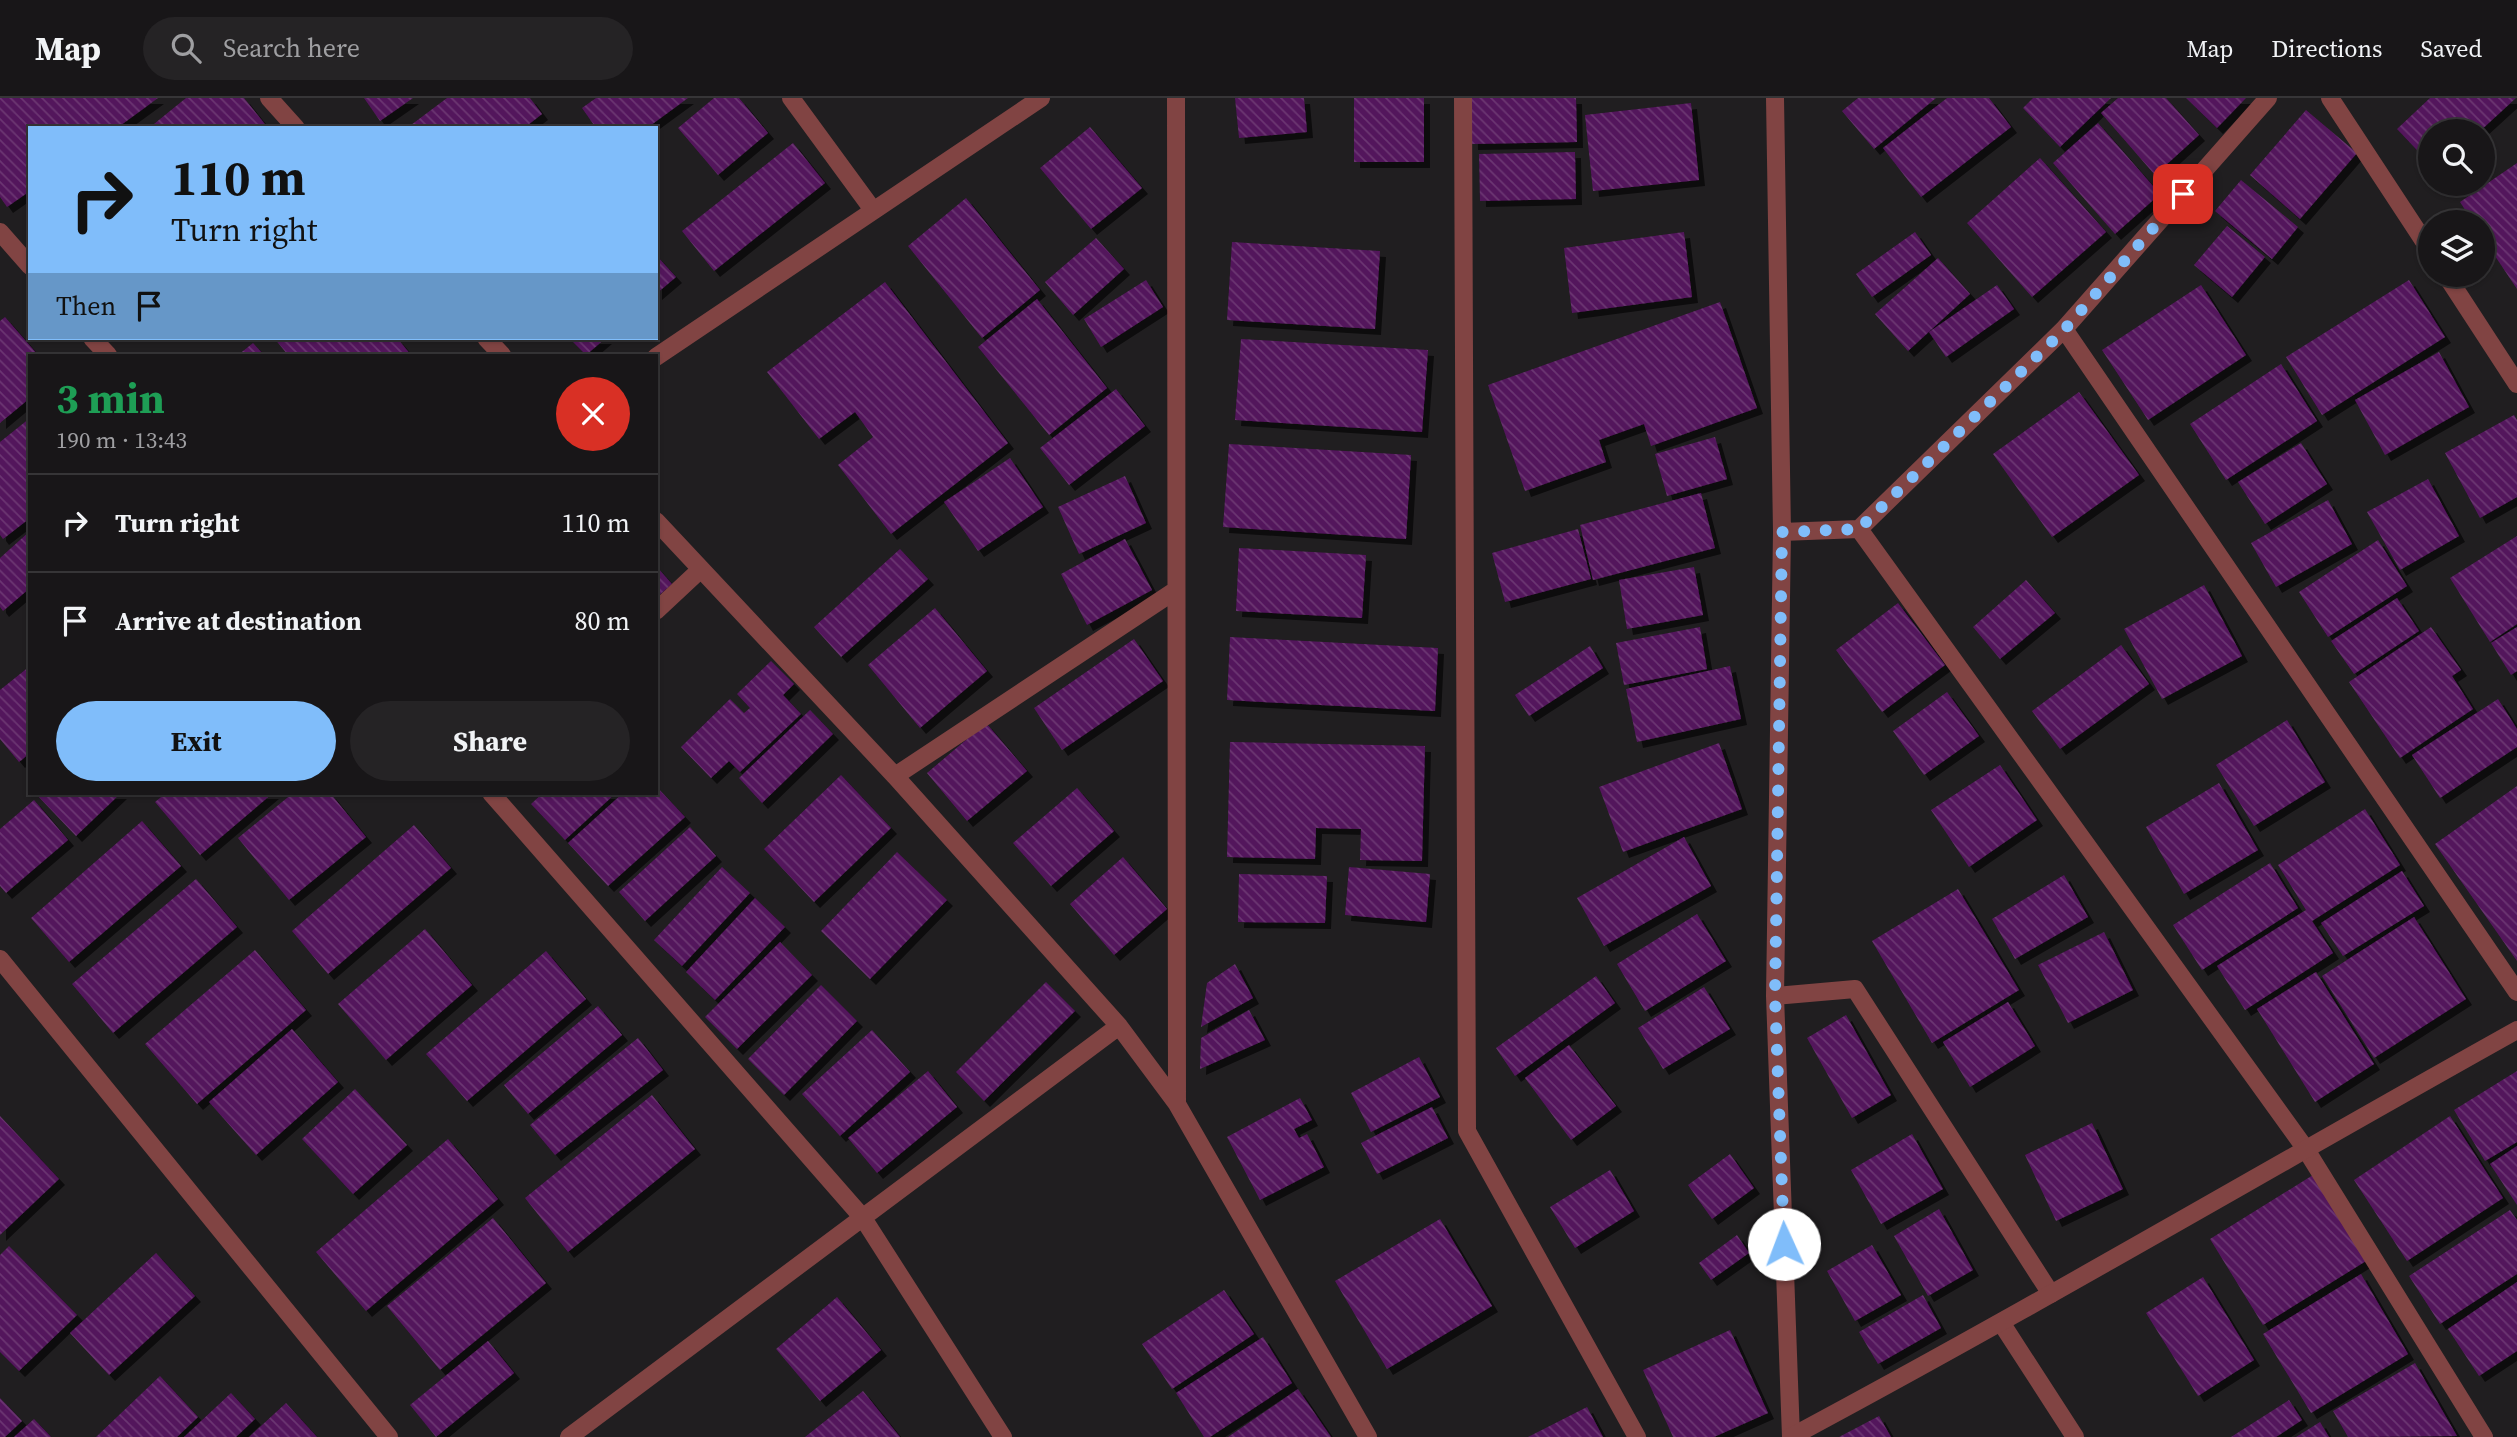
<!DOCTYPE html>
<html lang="en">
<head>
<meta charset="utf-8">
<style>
	:root { --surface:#181618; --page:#252325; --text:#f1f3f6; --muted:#9f9fa2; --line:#363537; --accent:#80bdfa }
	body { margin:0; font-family:"Source Serif 4",serif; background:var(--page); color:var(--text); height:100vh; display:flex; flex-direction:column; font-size:26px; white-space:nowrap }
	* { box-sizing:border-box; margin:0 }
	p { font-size:23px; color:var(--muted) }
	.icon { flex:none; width:38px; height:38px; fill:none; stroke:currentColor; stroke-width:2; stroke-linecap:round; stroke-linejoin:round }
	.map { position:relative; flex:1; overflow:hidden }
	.details { position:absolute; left:28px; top:256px; width:630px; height:441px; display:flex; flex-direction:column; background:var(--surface); border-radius:0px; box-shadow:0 2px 5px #0004,0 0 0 2px var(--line) }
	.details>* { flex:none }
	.guide { position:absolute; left:28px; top:28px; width:630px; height:214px; border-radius:0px; box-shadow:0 2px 5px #0004,0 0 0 2px var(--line); background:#80bdfa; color:#111; overflow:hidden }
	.buttons { position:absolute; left:2418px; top:21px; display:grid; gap:14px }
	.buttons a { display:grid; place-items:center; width:77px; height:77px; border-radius:50%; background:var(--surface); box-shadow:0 2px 5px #0004,0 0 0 2px var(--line); font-size:35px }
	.pin { position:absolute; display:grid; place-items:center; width:60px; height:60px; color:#fff; margin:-30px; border-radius:14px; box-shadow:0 4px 10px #0006 }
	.me { position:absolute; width:77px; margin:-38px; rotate:358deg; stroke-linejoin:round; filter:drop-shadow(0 0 5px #0008) }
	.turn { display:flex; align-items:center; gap:24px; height:147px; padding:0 28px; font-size:32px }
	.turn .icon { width:91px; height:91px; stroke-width:2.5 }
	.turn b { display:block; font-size:49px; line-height:60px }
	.then { display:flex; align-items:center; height:66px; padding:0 28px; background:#0003; gap:14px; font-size:26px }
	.round { display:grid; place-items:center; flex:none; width:74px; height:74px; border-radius:37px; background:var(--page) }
	.head { display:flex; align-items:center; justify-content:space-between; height:119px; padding:0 28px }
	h1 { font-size:42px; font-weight:700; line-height:52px; color:#1e9e55 }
	.button { display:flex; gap:14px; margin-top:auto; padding:14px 28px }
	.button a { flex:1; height:80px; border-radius:42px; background:var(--accent); color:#111; font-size:28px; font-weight:700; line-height:80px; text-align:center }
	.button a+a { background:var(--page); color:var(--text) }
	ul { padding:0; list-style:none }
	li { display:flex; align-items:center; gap:21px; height:98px; padding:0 28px; border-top:2px solid var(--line) }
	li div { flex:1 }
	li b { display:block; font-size:26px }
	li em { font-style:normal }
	header { display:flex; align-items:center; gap:42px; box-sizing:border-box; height:98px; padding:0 35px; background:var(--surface); border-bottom:2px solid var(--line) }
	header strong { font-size:33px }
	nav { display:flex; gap:38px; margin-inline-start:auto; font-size:24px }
	.search { width:490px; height:63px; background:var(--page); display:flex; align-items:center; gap:18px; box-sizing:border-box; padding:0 24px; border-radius:38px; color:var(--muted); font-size:26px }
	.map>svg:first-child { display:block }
</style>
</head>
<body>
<header>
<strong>Map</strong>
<div class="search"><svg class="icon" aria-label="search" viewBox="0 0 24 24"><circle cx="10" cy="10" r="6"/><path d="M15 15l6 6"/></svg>Search here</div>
<nav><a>Map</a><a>Directions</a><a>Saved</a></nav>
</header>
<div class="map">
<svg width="2517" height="1339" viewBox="0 0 2517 1339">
	<defs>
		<pattern id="building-back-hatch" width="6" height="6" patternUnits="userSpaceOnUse" patternTransform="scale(1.75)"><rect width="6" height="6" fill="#53155c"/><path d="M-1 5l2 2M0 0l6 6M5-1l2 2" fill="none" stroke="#6b3672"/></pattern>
		<filter id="shadow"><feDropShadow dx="6" dy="6" stdDeviation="0" flood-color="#0009"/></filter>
	</defs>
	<rect width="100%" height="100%" fill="#201e20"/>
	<path fill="url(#building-back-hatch)" filter="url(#shadow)" d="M0,0h158l-41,30h-87v63l-23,16 -7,-10z
		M186,0h58l24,30h-119z
		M364,0h49l-33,23z
		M447,0h83l12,16 -18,14h-117z
		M596,0h92l-41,30h-51l-14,-20z
		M714,0h25l29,35 -50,42 -40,-47z
		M1235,0h69l3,34 -68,6z
		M1354,0h70v64h-70z
		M1471,0h105l1,44 -105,2z
		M1858,0h78l-62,51 -32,-38z
		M1947,0h42l22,29 -90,70 -38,-49z
		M2033,0h78l-51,49 -37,-39z
		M2118,0h48l33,37 -44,40 -54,-62z
		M2186,0h60l-29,30z
		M2430,0h86l-36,33h-49v34l-34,-36z
		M1691,5l8,77 -106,11 -8,-76z
		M2306,12l51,43 -57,66 -50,-44z
		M2098,25l62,71 -45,40 -62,-71z
		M1090,29l52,61 -51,41 -51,-61z
		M793,45l32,40 -111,88 -32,-40z
		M1575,54l1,47 -96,2 -1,-47z
		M2040,60l66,74 -74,65 -65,-74z
		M2517,65v126l-34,-51v-16h-10l-13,-20z
		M2241,82l57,47 -26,32 -57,-48z
		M966,100l74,92 -58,48 -74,-92z
		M2227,128l38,31 -33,40 -38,-32z
		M1684,134l8,65 -120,16 -8,-65z
		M1915,134l16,23 -59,42 -16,-23z
		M1096,140l28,31 -51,46 -28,-33z
		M1232,144l148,9 -5,78 -148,-9z
		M656,157l20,22 -20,17z
		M1938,160l32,36 -62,57 -33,-37z
		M1146,182l17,27 -62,40 -17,-28z
		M2409,182l36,57 -123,78 -36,-58z
		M885,184l123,161 -117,91 -53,-69 35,-28 -18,-25 -36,27 -52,-67z
		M1997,187l17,24 -68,48 -17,-25z
		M2201,187l45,70 -98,65 -46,-70z
		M1037,201l70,89 -58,47 -71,-88z
		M1720,204l37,106 -106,38 -7,-22 -45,16 7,22 -81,29 -37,-106z
		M5,219l33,38h-8v43l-30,25v-102z
		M274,240h123l14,17h-123z
		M569,240h37l-20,17z
		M1241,241l187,11 -6,82 -187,-12z
		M253,245l11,12h-26z
		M2439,254l30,55 -84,48 -30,-55z
		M2281,266l36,57 -91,59 -36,-56z
		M1116,291l29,37 -76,59 -29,-37z
		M2079,294l60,83 -87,62 -59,-83z
		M2514,317l3,5v77l-37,21 -35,-65z
		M30,320v100l-27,21 -3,-4v-93z
		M1715,339l12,42 -60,17 -12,-42z
		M2301,345l26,41 -62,40 -27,-42z
		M1229,346l182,11 -5,84 -183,-12z
		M1010,360l33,49 -65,44 -34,-49z
		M1125,378l21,47 -67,31 -21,-47z
		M2428,381l31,57 -59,34 -33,-58z
		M1701,395l14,55 -122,32 -13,-55z
		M2328,402l24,44 -76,43 -25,-44z
		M1578,431l13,50 -86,23 -13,-49z
		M30,433v57l-27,23 -3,-4v-49z
		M2517,438v88l-27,18 -40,-64z
		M1125,441l27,51 -65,35 -26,-51z
		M2378,442l29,46 -79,51 -29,-45z
		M1239,450l127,7 -4,63 -126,-7z
		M900,451l28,30 -87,78 -27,-30z
		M656,468l16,18 -16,14z
		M1694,469l9,48 -76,14 -8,-49z
		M2026,482l29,33 -55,46 -27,-32z
		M2204,487l38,71 -80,43 -38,-70z
		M2397,500l22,33 -65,43 -23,-33z
		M1898,505l47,62 -63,47 -46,-62z
		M935,510l52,63 -67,57 -52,-63z
		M1700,529l7,42 -83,16 -8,-42z
		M2431,529l30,43 -9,6 21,33 -73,49 -51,-76z
		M2517,529v44l-6,4 -20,-32z
		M1230,539l208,11 -3,63 -208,-11z
		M1134,541l29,42 -101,69 -28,-42z
		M2121,547l28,39 -89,65 -28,-38z
		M1590,548l13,22 -74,48 -14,-21z
		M771,563l23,23 -11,11 18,19 -61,58 -11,-11 -18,17 -30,-31 49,-48 14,14 6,-5 -13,-14z
		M30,568v87l-11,9 -19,-23v-49z
		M1730,568l11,53 -104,23 -11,-53z
		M1947,594l32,44 -55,39 -31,-44z
		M2498,601l19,30v18l-77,51 -28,-43z
		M810,612l23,24 -71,69 -23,-25z
		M2287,622l38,62 -71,44 -38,-61z
		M986,625l41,48 -60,50 -40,-48z
		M1230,644l195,4 -3,115 -62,-1 1,-31 -45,-1 -1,31 -88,-2z
		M1719,645l23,66 -119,43 -24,-65z
		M2000,667l37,55 -68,47 -38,-57z
		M841,677l50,53 -77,74 -50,-53z
		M2219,685l39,67 -74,44 -38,-67z
		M656,688l29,31 -77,69 -40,-43 55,-50h33z
		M2517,688v175l-82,-117z
		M1077,690l37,43 -63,55 -38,-43z
		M35,695h86l-45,43z
		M166,695h107l-73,62 -45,-53z
		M293,695h37l36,44 -77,63 -51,-62z
		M543,695h73l-51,47 -34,-36z
		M34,702l34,40 -62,53 -6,-7v-57z
		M2365,711l35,56 -88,56 21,32 -88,57 -28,-44 89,-56 -28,-45z
		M142,723l39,45 -112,96 -38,-44z
		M414,727l37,43 -123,106 -36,-43z
		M690,729l26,29 -71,65 -26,-29z
		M1684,739l27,49 -107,60 -27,-48z
		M897,754l50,48 -77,79 -49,-48z
		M1123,759l44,52 -53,46 -44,-51z
		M2270,765l28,45 -96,62 -29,-45z
		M722,769l28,26 -68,73 -28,-26z
		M1349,769l81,7 -4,48 -81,-7z
		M2402,773l22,35 -81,50 -22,-33z
		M1239,776l88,2 -2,47 -87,-1z
		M2064,777l24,42 -73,42 -23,-40z
		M196,781l41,48 -124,106 -41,-49z
		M1958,791l61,101 -87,53 -60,-102z
		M755,800l30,29 -70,73 -29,-28z
		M1697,816l29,47 -81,50 -28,-47z
		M2414,819l52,82 -92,59 -52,-82z
		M425,831l47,56 -86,75 -48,-56z
		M2104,834l29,58 -65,33 -30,-58z
		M780,844l32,33 -75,74 -32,-32z
		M255,852l51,60 -109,94 -52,-60z
		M546,853l40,48 -119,102 -41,-47z
		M1235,866l18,34 -52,29 6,-44z
		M2316,874l58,92 -59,38 -58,-93z
		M1596,878l19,27 -100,73 -19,-28z
		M1046,884l29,29 -91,90 -28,-29z
		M821,887l36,36 -73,74 -36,-36z
		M1704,889l26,42 -67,40 -25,-41z
		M2008,904l27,44 -65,41 -27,-45z
		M598,908l24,29 -94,79 -24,-29z
		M1249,912l16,30 -65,29 1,-31z
		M1846,917l45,80 -39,23 -45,-80z
		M292,931l46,53 -82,73 -47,-53z
		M872,932l38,42 -70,64 -38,-42z
		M638,940l25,32 -108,85 -25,-30z
		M1569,947l47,61 -45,34 -46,-62z
		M1419,959l21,40 -69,35 -20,-39z
		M928,973l29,36 -80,66 -29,-35z
		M2517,973v71l-32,19 -31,-51z
		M355,991l52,56 -54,49 -51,-55z
		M652,997l43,54 -127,103 -43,-54z
		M1300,1000l12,22 -18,9 5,9 8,-4 17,33 -64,33 -33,-63z
		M1432,1009l16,31 -71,36 -16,-31z
		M0,1018l59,63 -59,56z
		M2450,1018l53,82 -96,63 -53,-81z
		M2092,1025l31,66 -67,32 -31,-66z
		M1912,1036l31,55 -62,35 -30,-54z
		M448,1041l50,60 -132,112 -50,-59z
		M2517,1048v59l-27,-41z
		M1730,1056l24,34 -42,31 -24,-34z
		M1610,1072l24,41 -59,37 -25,-41z
		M2313,1077l53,86 -103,64 -53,-86z
		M1939,1111l34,61 -45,26 -34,-60z
		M2510,1112l7,10v54l-77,50 -31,-48z
		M493,1120l53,65 -106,87 -53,-64z
		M1440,1121l52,87 -105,63 -52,-88z
		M1737,1137l12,18 -38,27 -12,-17z
		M1872,1147l29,50 -46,26 -28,-50z
		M9,1148l68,69 -58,56 -19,-19v-97z
		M156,1155l39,43 -86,79 -39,-42z
		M2361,1176l47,80 -97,59 -48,-79z
		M2203,1179l51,83 -56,36 -52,-83z
		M2517,1184v69l-38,25 -31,-47z
		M1224,1192l30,44 -82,55 -30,-45z
		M1923,1197l18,33 -63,36 -19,-32z
		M837,1199l44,53 -61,51 -44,-52z
		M1730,1232l38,83 -54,24h-41l-30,-67z
		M1263,1239l29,46 -82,54h-6l-28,-44z
		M488,1243l26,32 -78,64 -26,-32z
		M2415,1265l42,73 -109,1 -15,-26z
		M160,1278l38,41 -21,20h-81z
		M1298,1291l33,48h-103z
		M863,1293l37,46h-95z
		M231,1295l24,26 -19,18h-52z
		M0,1300l22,23 -17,16h-5z
		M2289,1302l13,20 -26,17h-45z
		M286,1305l31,34h-68z
		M1587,1309l16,30h-75z
		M1879,1318l12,21h-52z
		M34,1321l17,18h-37z
		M2320,1324l9,15h-33z"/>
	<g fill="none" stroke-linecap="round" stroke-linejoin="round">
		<path stroke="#814443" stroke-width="18" d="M269,0l27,30
			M791,0l82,112
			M1176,0l1,1006
			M1463,0l4,1033 170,306
			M1775,0l7,434 -7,464 16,441
			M2330,0l101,154
			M0,134l30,34
			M2446,177l71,109
			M2064,231l453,663
			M92,240l16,17
			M486,240l16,17
			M656,259l385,-259
			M656,423l239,255 224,250 58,78 191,333
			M1859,431l446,619 179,289
			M1782,434l77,-3 205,-200 204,-231
			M656,513l45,-42
			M895,678l281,-186
			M491,695l372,425 140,219
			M0,861l389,478
			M1775,898l80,-7 196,305
			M2002,1226l73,113
			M569,1339l550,-411"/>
		<path stroke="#814443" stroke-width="18" d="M1791,1339c245,-131 484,-272 726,-407"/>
	</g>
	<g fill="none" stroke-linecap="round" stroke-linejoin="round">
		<path stroke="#80bdfa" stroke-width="12" stroke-dasharray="0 21.6" d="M1784,1146l-9,-248 7,-464 77,-3 205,-199 119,-136"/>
	</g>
</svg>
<div class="buttons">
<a><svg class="icon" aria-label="search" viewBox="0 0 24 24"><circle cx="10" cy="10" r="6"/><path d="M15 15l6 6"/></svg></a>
<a><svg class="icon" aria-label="layers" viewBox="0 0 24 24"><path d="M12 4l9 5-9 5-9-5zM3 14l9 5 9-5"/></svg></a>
</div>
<div class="pin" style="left:2183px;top:96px;background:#d93025"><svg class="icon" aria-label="arrive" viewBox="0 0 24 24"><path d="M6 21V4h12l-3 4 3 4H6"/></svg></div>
<svg class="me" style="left:1784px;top:1146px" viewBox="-20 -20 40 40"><circle r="19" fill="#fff"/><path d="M0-13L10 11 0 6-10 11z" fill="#80bdfa"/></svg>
<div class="guide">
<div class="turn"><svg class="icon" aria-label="right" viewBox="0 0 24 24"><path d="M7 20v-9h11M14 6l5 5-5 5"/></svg><div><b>110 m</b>Turn right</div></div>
<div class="then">Then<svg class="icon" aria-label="arrive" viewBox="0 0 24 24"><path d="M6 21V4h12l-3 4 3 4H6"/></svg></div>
</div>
<section class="details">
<div class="head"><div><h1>3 min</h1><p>190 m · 13:43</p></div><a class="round" style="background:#d93025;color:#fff"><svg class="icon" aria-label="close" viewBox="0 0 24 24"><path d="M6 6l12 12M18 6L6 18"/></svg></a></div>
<ul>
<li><svg class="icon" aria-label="right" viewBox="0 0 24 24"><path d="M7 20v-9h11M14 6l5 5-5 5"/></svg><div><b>Turn right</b></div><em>110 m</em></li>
<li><svg class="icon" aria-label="arrive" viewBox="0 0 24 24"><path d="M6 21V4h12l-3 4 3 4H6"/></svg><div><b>Arrive at destination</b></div><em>80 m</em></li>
</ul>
<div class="button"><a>Exit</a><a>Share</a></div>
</section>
</div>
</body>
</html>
